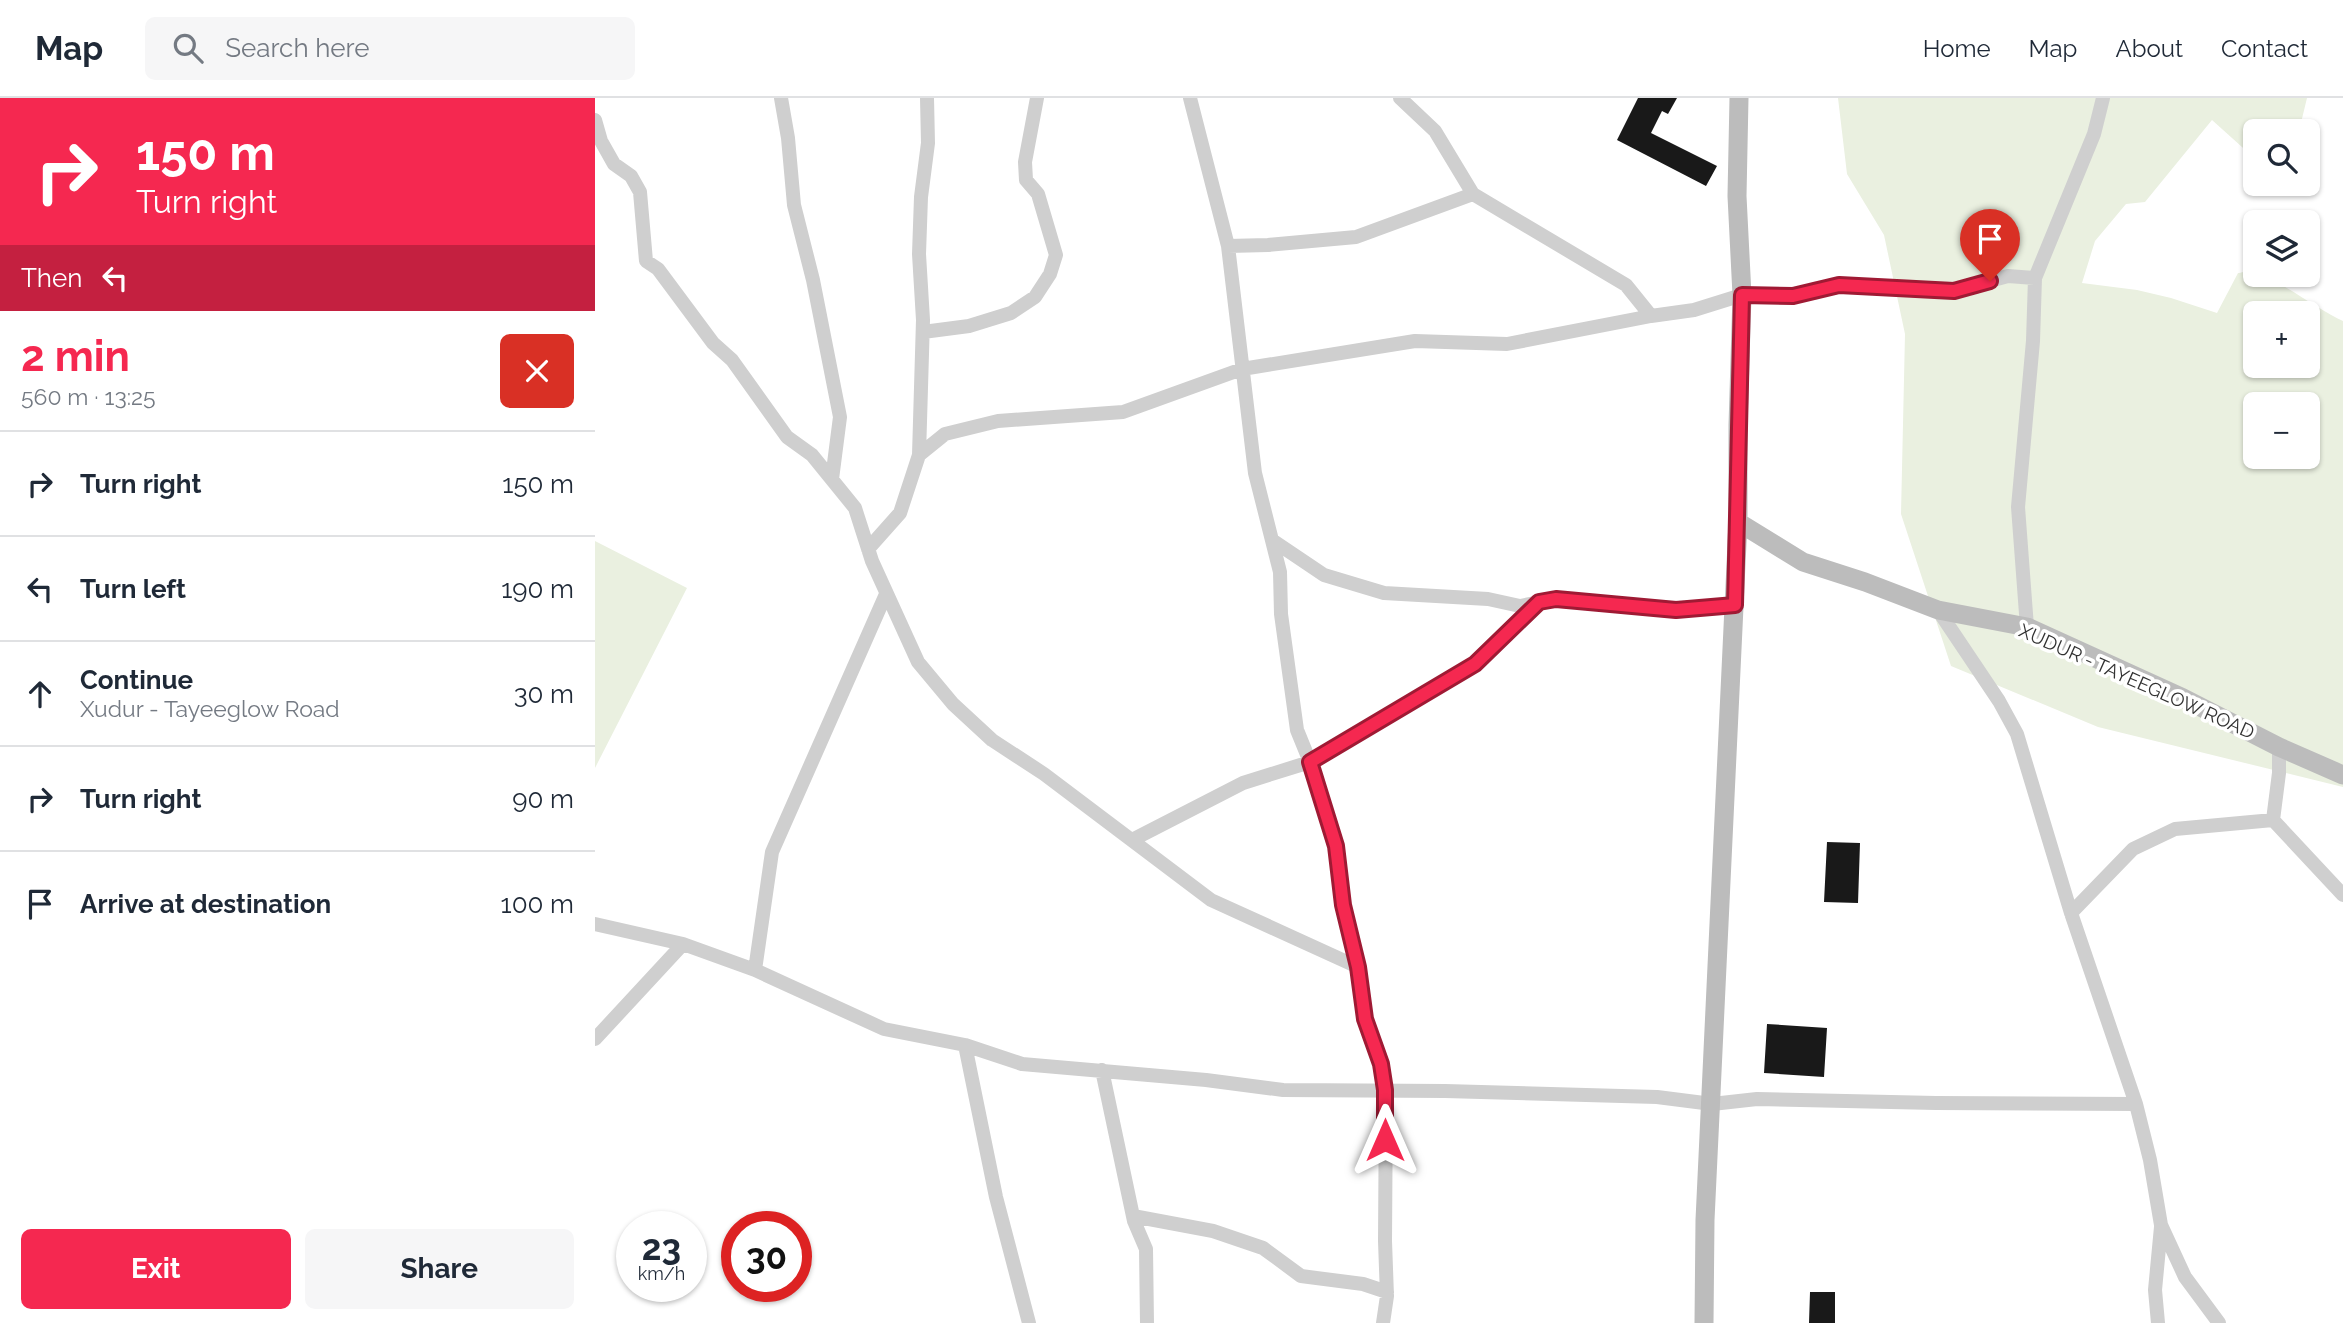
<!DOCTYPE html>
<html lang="en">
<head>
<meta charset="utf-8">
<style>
	:root { --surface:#fff; --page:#f6f6f7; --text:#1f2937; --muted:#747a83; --line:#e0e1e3; --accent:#f52850 }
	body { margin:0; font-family:Raleway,sans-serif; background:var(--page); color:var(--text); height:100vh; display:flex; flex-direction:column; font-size:26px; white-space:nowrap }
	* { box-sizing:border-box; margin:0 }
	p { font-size:23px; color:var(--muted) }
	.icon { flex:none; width:38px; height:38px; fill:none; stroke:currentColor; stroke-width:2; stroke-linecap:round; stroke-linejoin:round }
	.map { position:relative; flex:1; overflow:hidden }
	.details { display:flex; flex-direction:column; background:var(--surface); width:595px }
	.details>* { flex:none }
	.hud { background:#f52850; color:#fff; overflow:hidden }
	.tools { position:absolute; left:1648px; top:21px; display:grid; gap:14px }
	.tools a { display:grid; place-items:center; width:77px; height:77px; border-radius:10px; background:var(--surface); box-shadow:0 2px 5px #0004; font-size:35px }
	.speed { position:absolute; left:21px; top:1113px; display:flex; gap:14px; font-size:35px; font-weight:700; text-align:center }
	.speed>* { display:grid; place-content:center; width:91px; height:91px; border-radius:50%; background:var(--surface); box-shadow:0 2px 5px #0004; line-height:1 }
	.speed small { font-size:18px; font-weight:400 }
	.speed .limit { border:10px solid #d22; background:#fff; color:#111 }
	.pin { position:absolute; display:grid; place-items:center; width:60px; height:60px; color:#fff; margin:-72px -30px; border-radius:50% 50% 50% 0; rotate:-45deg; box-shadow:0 0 7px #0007 }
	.pin .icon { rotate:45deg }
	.me { position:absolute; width:77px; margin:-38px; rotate:0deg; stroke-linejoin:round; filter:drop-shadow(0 0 5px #0008) }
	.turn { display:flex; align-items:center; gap:24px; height:147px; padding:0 21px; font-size:32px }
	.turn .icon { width:91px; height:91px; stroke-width:2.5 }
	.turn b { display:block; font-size:49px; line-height:60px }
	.then { display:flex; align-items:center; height:66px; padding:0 21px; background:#0003; gap:14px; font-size:26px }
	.round { display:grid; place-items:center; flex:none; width:74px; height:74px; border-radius:10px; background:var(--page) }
	.headline { display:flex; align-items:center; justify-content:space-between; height:119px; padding:0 21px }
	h1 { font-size:42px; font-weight:700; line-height:52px; color:var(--accent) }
	.button { display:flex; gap:14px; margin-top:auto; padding:14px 21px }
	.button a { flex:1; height:80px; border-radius:10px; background:var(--accent); color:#fff; font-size:28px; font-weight:700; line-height:80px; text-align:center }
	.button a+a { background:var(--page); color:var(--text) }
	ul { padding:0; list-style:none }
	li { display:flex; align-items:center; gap:21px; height:105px; padding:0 21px; border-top:2px solid var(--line) }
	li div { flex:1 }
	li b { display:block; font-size:26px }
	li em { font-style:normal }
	header { display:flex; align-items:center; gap:42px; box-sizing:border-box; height:98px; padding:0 35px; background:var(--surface); border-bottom:2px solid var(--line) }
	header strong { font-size:33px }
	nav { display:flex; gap:38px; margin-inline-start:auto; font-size:24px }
	.search { width:490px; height:63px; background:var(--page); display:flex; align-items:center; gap:18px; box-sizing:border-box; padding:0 24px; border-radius:10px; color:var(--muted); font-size:26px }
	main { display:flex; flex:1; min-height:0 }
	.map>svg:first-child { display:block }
</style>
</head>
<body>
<header>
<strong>Map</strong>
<div class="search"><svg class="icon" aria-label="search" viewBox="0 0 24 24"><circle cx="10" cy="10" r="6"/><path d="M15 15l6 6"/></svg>Search here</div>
<nav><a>Home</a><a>Map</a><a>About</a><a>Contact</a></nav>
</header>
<main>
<section class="details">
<div class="hud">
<div class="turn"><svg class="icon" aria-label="right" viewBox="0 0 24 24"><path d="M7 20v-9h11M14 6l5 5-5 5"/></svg><div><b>150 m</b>Turn right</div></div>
<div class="then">Then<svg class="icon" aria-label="left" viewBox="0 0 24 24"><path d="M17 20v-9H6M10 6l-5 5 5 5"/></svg></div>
</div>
<div class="headline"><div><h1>2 min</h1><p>560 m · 13:25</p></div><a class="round" style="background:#d93025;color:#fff"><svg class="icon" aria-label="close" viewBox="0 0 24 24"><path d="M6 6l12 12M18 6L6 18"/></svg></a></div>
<ul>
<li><svg class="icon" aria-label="right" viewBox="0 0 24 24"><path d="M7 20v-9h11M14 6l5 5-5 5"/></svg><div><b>Turn right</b></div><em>150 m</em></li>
<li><svg class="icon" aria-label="left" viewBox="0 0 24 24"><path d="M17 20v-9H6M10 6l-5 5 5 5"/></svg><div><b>Turn left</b></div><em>190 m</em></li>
<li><svg class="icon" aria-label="ahead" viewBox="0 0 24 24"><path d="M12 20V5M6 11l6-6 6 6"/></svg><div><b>Continue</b><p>Xudur - Tayeeglow Road</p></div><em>30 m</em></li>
<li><svg class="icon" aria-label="right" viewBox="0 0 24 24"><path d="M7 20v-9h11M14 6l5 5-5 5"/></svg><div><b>Turn right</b></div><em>90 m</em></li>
<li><svg class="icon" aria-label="arrive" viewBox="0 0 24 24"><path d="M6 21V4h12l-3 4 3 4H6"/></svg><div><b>Arrive at destination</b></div><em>100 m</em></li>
</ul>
<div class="button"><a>Exit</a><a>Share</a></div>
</section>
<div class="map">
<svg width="1748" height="1225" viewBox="0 0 1748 1225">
	<rect width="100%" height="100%" fill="#fff"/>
	<path fill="#eaf0e0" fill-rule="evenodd" d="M1243,0h469l-8,33h-43v33l-4,-8 -40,-36 -67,82 -19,2 -31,37 -13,42 55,7 34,8 46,15 21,-40c2,0 10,-2 11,-2 21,2 69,39 94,50v466l-245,-60 -147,-61 -50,-152 4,-180 -21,-99 -37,-61zM1661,215h52v53h-52zM1661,306h52v53h-52z
		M0,443l92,47 -92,180z"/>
	<path fill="#191919" d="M1043,0h39l-9,16 -6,-3 -11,22 66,33 -11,20 -89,-46z
		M1232,744l33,1 -2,60 -34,-1z
		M1172,926l60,4 -3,49 -60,-4z
		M1215,1194h25v31h-26z"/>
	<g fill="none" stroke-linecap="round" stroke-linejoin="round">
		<path stroke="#cfcfcf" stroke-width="14" d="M186,0l7,40 6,67 19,75 27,137 -8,62
			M595,0l38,148 27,227 25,99 1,42 16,116 13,32 26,84 7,59 15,62 7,52 16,45 5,26 -1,151 2,55 -4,27
			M805,0l35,33 38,63 153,91 25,31
			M0,22l6,21 13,23 17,12 9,16 6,69 12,8 55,74 19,17 55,77 25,18 43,53 17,53 46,101 35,42 39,36 52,34 167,126 147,67
			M633,148l40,-1 88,-8 117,-43
			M328,234l46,-6 42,-13 24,-16 15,-23 6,-19 -18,-61 -12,-14 -1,-18 12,-64
			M324,357l26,-21 53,-13 125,-9 119,-43 173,-28 92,3 144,-28 43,-6 48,-15 51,1 46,-10 114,5 55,-15 27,2
			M677,442l52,35 60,18 104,6 32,7 36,-7 120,11 59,-5
			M273,451l32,-36 19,-58 4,-135 -4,-66 2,-57 7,-54 -1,-45
			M1343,512l61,91 18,33 54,179 65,191 14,56 11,65 24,52 34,46
			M1432,529l-9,-120 15,-166 2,-63 59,-144 9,-36
			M1678,722l70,75
			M537,742l111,-57 67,-21 165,-98 63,-61
			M1476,815l62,-64 42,-20 98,-9 6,-47v-26
			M0,826l88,20 72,26 129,59 81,16 57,19 184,16 77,10 162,1 212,6 55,7 45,-5 179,4 200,1
			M160,872l17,-118 114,-258
			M0,941l88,-95
			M370,947l31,152 33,126
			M507,972l32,151 12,28 1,74
			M538,1118l80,15 50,17 38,28 62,8 24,8
			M1563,1225l-3,-33 6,-63"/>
		<path stroke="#bcbcbc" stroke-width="19" d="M1143,424l65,40 62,20 73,28 89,17 156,71 96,49 64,28
			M1109,1225l1,-103 33,-698v-97l4,-130 -5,-99 2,-98"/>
	</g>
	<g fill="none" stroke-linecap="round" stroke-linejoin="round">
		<g stroke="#9f1a34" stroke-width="18">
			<path id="route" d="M790,1042v-50l-4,-26 -16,-45 -7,-52 -15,-62 -7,-59 -26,-84 165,-98 64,-62 17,-3 120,11 59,-5 7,-310 51,1 46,-11 115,6 36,-10"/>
		</g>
		<use href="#route" stroke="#f52850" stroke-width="12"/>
	</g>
	<g text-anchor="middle" stroke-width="7" stroke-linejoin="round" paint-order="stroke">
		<g font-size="19" fill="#323232" stroke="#fff">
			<text transform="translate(1542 583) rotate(24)" y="7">XUDUR - TAYEEGLOW ROAD</text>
		</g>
	</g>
</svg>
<div class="tools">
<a><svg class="icon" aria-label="search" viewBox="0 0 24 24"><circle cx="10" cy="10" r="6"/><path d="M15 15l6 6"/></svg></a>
<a><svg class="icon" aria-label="layers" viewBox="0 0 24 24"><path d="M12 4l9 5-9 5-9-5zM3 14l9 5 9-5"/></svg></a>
<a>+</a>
<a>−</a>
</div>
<div class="speed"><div>23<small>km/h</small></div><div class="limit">30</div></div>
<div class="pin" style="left:1395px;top:183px;background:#d93025"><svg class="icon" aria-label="arrive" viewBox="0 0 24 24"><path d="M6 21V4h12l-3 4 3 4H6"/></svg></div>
<svg class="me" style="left:790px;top:1042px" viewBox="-20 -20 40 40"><path d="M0-17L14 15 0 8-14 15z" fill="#f52850" stroke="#fff" stroke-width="4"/></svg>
</div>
</main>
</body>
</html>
